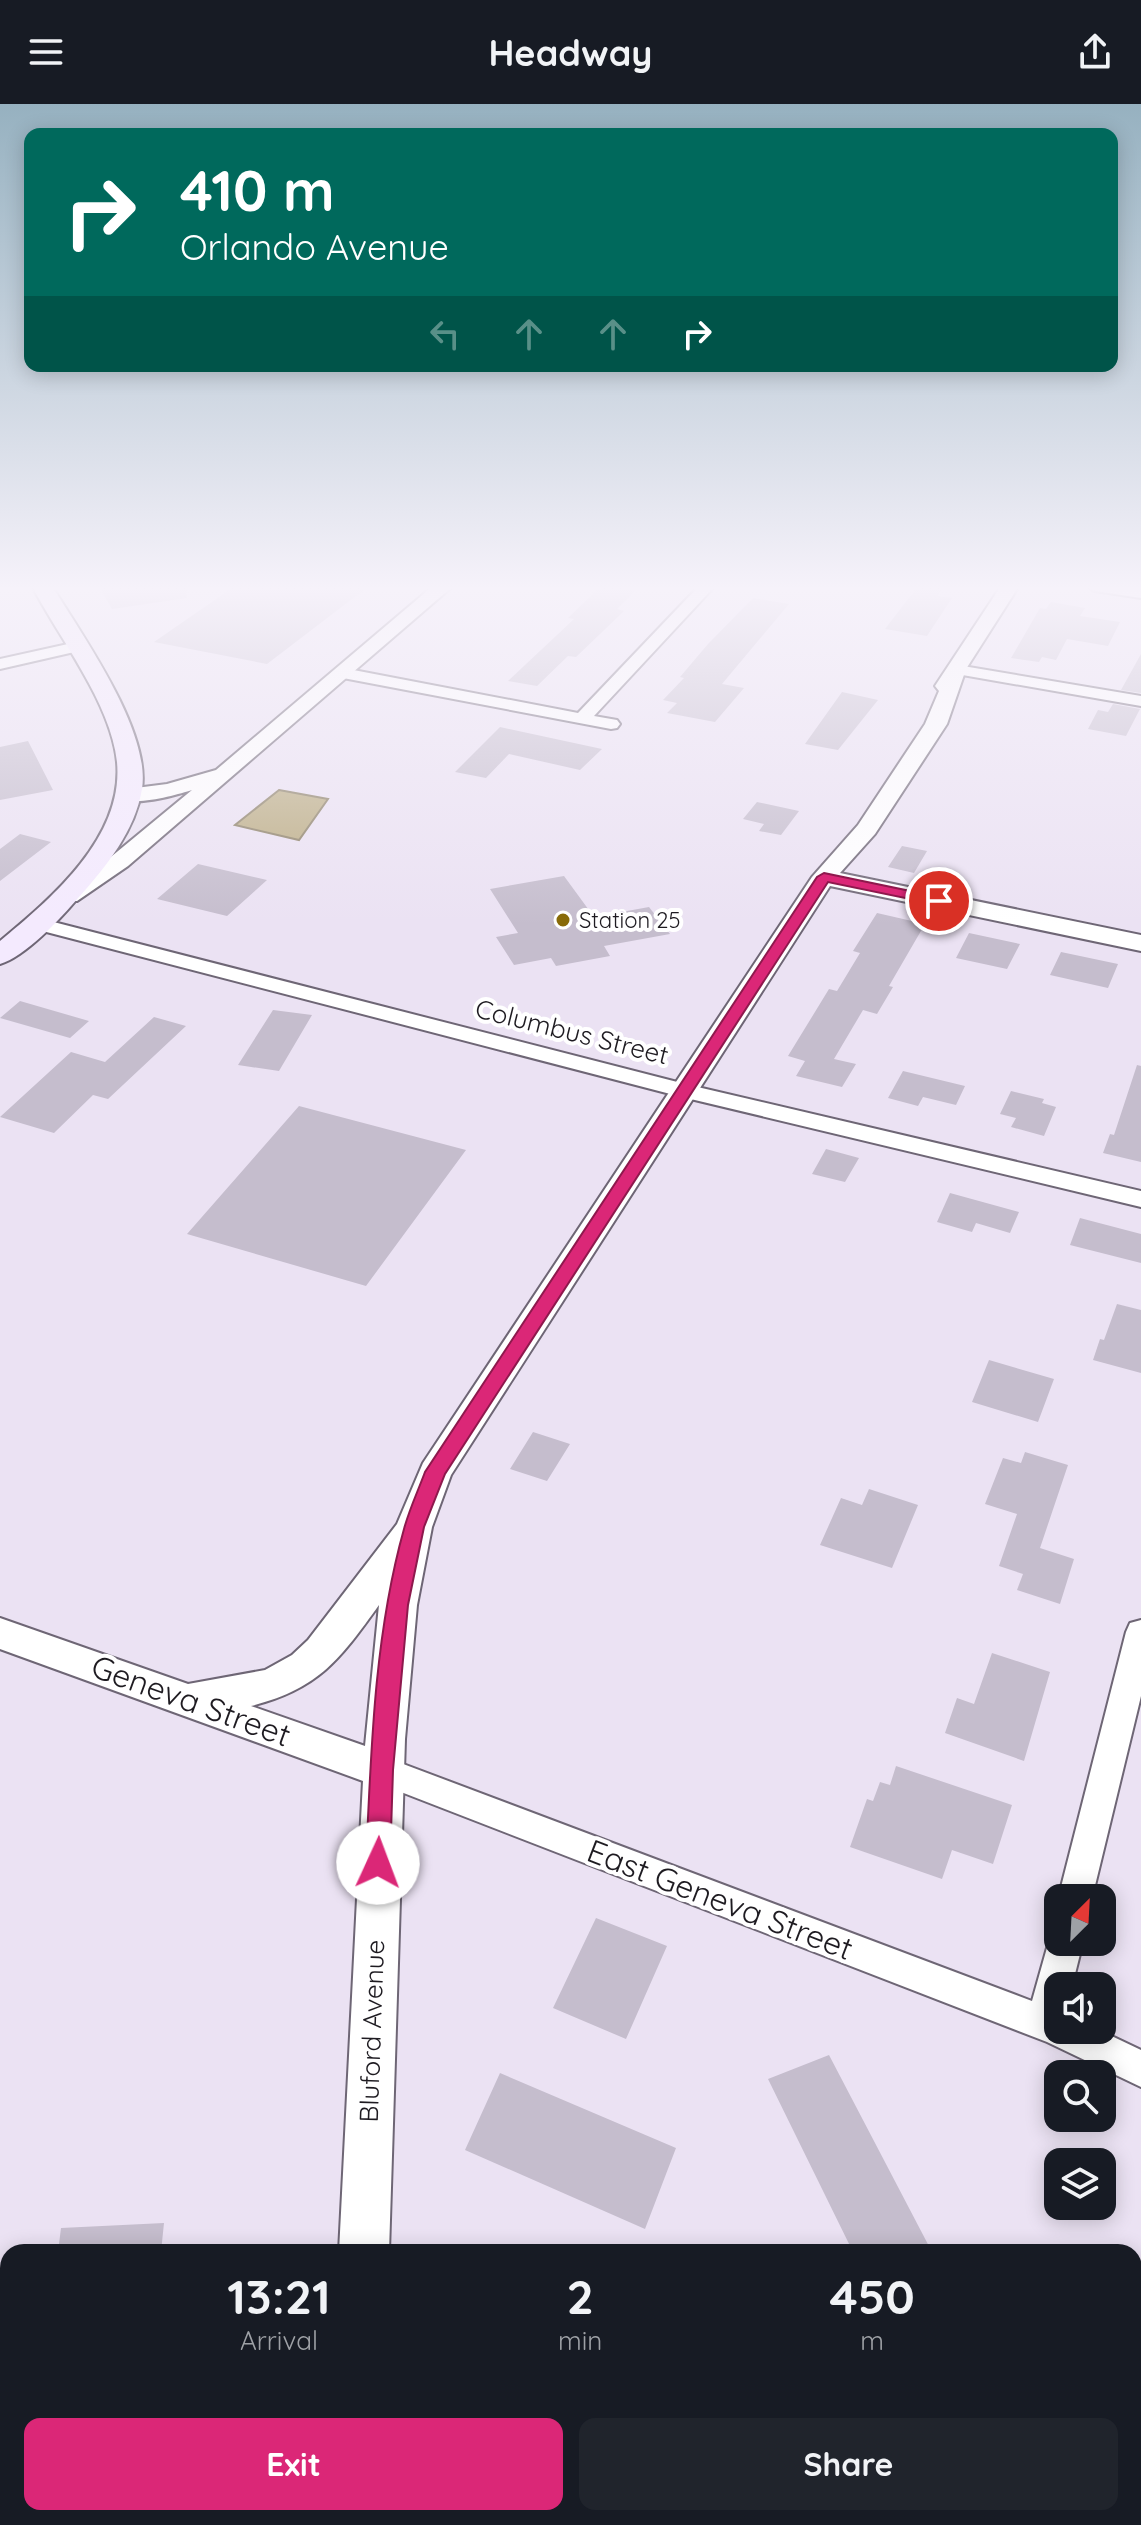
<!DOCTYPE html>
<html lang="en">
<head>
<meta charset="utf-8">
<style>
	:root { --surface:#171b24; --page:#20242c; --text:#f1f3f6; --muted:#9ea1a6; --accent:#db2777 }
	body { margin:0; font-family:Quicksand,sans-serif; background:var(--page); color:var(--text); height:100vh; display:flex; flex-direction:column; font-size:30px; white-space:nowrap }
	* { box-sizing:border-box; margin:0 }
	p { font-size:26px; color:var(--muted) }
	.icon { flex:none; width:44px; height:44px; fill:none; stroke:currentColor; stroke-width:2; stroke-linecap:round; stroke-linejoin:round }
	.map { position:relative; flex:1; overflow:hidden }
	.sheet { position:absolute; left:0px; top:2140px; width:1142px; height:282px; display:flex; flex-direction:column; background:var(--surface); border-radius:24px 24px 0 0; box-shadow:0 4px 20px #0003 }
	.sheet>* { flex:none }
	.top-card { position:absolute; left:24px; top:24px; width:1094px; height:244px; border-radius:16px; box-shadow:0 4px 20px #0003; background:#00695c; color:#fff; overflow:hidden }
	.needle { width:52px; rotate:24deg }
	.buttons { position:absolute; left:1044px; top:1780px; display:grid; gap:16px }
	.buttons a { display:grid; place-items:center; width:72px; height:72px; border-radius:16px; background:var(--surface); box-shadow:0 4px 20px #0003; font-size:40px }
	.pin { position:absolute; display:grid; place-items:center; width:68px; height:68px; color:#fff; margin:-34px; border:4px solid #fff; border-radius:50%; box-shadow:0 2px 8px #0007 }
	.me { position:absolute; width:88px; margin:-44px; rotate:2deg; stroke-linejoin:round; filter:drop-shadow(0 0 6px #0008) }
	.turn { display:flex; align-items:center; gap:28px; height:168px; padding:0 24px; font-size:36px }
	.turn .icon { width:104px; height:104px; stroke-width:2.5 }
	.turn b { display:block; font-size:56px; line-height:68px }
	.lanes { display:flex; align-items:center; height:76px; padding:0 24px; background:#0003; justify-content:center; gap:40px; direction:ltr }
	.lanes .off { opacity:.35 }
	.eta { display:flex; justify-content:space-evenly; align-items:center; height:136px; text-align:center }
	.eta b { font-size:48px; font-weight:700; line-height:56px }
	.cta { display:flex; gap:16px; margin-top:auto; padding:16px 24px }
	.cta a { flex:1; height:92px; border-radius:16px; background:var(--accent); color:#fff; font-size:32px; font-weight:700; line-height:92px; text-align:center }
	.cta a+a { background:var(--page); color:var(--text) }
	header { display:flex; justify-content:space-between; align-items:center; height:104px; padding:0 24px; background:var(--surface); font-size:36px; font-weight:700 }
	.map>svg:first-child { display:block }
</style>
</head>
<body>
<header><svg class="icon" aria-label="menu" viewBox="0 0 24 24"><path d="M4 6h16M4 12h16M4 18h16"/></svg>Headway<svg class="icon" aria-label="share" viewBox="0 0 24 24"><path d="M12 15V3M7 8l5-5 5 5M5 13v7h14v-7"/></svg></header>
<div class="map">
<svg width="1141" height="2421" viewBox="0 0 1141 2421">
	<rect width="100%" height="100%" fill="#ebe2f3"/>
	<path fill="#bbac83" stroke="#8c8066" stroke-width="2" d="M279,686l49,9 -29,41 -64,-15z"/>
	<path fill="#c5bdcd" d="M99,482h87l1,12 -75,11z
		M235,482h134l-102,78 -113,-22z
		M918,482h26l-7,10 15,2 -25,38 -42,-7z
		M611,483l24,4 -18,18 7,2 -48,46 -8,-1 -31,30 -29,-5 66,-62 -6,-1 31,-30 10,1z
		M753,494l36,6 -67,80 22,4 -29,34 -48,-9 10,-10 -14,-3 21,-22 -4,-1 28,-33z
		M1051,498l34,6 -5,8 40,6 -12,24 -41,-7 -11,21 -14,-3 -3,5 -28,-4 29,-50 6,1z
		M1141,550v39l-20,-3z
		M842,588l36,8 -40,50 -33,-6z
		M1113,600l27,5 -14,27 -38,-7 10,-19 10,2z
		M500,623l102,22 -22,21 -71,-16 -23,24 -31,-6z
		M28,637l25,49 -53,10v-53z
		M757,698l42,9 -18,24 -22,-4 5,-7 -21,-5z
		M20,730l31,8 -51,39v-32z
		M902,742l25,5 -13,22 -26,-6z
		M198,760l69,16 -40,36 -70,-17z
		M564,772l30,41 55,-10 21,27 -66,12 6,10 -54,10 -5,-8 -37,7 -18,-28 22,-4 -28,-44z
		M877,809l48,11 -36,62 4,1 -16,27 -14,-4 -29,49 22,5 -14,23 -46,-11 9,-15 -17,-5 41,-67 8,2 23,-38 -7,-2z
		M969,829l51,11 -13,25 -51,-11z
		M1061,848l57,12 -10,24 -58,-13z
		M20,897l69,20 -19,17 -70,-20z
		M273,906l39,5 -33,56 -41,-6z
		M154,913l32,9 -78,73 -15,-4 -39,38 -54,-16 71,-65 34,10z
		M1137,961l4,1v96l-38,-9 7,-19 4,1z
		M903,967l62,15 -9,19 -33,-8 -5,9 -30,-8z
		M1011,987l33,8 -2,4 14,4 -12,29 -33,-9 5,-9 -16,-4z
		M299,1002l167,44 -100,136 -179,-52z
		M826,1045l33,9 -14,24 -33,-8z
		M950,1089l69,19 -9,21 -34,-10 -4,9 -35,-10z
		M1080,1114l61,16v29l-71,-18z
		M1117,1200l24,6v63l-48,-13 7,-21 4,1z
		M989,1256l65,19 -16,43 -66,-20z
		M533,1328l37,12 -23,37 -37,-12z
		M1025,1348l43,13 -28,83 34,11 -14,45 -43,-14 6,-16 -24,-8 18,-52 -32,-10 18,-46 18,5z
		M869,1385l49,16 -26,63 -72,-23 21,-47 21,7z
		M992,1549l58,19 -26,89 -79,-28 12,-35 17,6z
		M896,1662l116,39 -19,59 -41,-14 -10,29 -92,-32 17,-48 6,2 7,-19 10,3z
		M596,1814l71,28 -41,93 -73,-31z
		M829,1951l103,197h-79l-85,-173z
		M500,1969l176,75 -31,81 -180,-79z
		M164,2119l-3,29h-103l3,-24z"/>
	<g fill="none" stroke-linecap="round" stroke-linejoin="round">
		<g stroke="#6e6675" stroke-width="4">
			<path id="minor" d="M699,482h16l-121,130 23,4 3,4 -3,4 -6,1 -268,-51 -8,-5 8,-5 235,45z
				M1087,482l54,2v10l-46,-7z
				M77,538l8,5 -2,3 -83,19v-10z
				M957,561l184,31v10l-190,-33v-6z
				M38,814l651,167 452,106v16l-463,-111 -647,-168 -3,-4z
				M1141,1516v76l-49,202 -34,1 68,-267 4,-9z
				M382,1652l650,245 20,-71 6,-2v14h25l-11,44h-14v44h41l42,20v37l-94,-45 -677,-262 -4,-10 4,-10z"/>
		</g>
		<g stroke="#6e6675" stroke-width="4">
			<path id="tertiary" d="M433,482h20l-325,280 -51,35h-18l-3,-5 3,-5 53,-35 80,-66c-16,5 -64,19 -75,5l3,-5 47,-6 49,-14z
				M1001,482h18l-53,83 -19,55 -72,110 -35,39 301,62v16l-311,-65 -379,589 -19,52 -15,78 -12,134 -16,513h-50l24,-471 -363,-132v-31l188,66 77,-14 27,-15 16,-15 89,-116 26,-61 389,-586 46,-52 67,-101 14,-33 -4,-5zM379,1501l-14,141 -114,-40c68,-17 89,-47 128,-101z
				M330,2414h54v7h-54z"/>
		</g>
		<g stroke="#6e6675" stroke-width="4">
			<path id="secondary" d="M32,482h20c30,49 99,145 90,203 -7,42 -36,78 -64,109 -17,20 -53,59 -78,66v-23c52,-43 124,-104 117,-179 -6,-59 -58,-124 -85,-176z"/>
		</g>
		<use href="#minor" fill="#fff" fill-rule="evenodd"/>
		<use href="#tertiary" fill="#fff" fill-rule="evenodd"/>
		<use href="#secondary" fill="#f4eafe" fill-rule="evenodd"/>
	</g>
	<linearGradient id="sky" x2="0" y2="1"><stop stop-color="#96b1c0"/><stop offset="0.59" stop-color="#f6f2fa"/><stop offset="1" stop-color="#f6f2fa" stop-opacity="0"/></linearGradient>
	<rect width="1141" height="821" fill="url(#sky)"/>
	<path fill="#db2777" stroke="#8e194d" stroke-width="2" d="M824,769l115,24 7,4 -7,4 -111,-23 -383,592 -21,53 -16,78 -15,165 -3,93 -4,7 -8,3 -8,-3 -4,-7c5,-111 8,-227 38,-334 5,-19 14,-38 21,-57l392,-595z"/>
	<circle fill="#886a08" stroke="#fff" stroke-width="3" cx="563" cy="816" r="8"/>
	<g text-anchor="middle" stroke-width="8" stroke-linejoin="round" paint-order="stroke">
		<g font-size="22" fill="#1e1b21" stroke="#fff" text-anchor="start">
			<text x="579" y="824">Station 25</text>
		</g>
		<g font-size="26" fill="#1e1b21" stroke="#fff">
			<text transform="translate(572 928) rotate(14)" y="9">Columbus Street</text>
			<text transform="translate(372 1927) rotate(-88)" y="9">Bluford Avenue</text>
		</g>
		<g font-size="32" fill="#1e1b21" stroke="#fff">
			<text transform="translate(191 1597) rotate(20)" y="11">Geneva Street</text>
			<text transform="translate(720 1796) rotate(21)" y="11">East Geneva Street</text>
		</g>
	</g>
</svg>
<div class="buttons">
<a><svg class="needle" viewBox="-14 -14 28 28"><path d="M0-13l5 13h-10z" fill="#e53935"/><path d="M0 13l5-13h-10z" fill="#9ea1a6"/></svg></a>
<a><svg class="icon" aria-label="sound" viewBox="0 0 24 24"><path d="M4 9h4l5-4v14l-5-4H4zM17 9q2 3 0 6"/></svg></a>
<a><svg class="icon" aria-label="search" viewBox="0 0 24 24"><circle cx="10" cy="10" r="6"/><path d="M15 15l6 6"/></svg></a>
<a><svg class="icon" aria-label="layers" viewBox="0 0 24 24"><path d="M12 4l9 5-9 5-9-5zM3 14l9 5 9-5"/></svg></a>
</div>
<div class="pin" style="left:939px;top:797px;background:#d93025"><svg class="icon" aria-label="arrive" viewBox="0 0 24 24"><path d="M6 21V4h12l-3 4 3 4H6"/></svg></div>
<svg class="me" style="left:378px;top:1759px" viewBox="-20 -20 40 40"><circle r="19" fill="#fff"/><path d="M0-13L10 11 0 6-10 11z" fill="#db2777"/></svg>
<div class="top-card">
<div class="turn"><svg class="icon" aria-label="right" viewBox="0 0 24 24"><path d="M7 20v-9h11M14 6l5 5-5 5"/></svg><div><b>410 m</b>Orlando Avenue</div></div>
<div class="lanes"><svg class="icon off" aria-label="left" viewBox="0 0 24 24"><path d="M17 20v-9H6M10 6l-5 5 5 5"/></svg><svg class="icon off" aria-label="ahead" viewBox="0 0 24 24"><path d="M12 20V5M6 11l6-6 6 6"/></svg><svg class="icon off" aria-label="ahead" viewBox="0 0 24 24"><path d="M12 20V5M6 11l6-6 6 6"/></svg><svg class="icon" aria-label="right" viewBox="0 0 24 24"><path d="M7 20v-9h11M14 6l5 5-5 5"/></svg></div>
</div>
<section class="sheet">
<div class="eta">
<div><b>13:21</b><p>Arrival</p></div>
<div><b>2</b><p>min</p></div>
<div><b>450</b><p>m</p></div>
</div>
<div class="cta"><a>Exit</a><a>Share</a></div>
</section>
</div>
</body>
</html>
